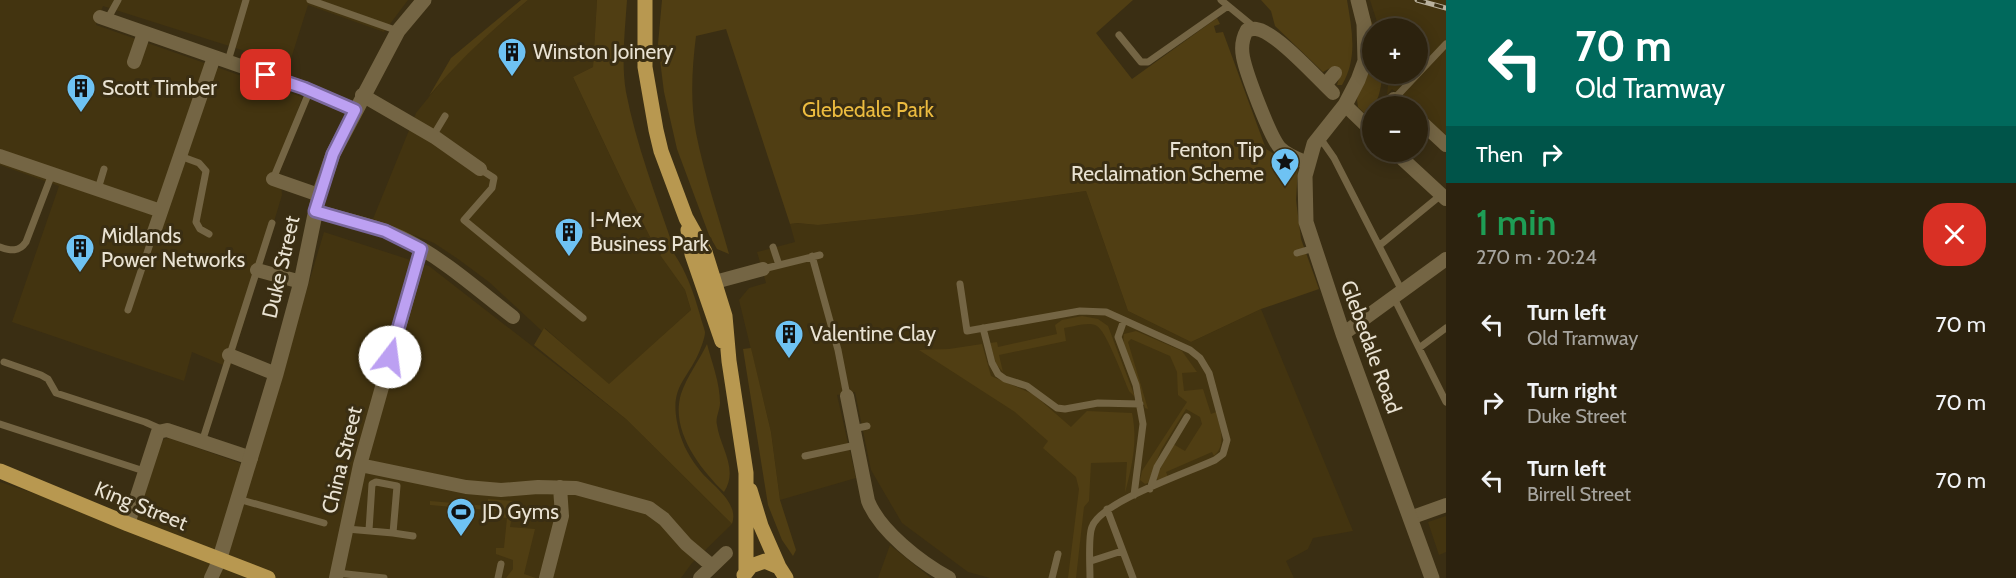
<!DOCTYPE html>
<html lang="en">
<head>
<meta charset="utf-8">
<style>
	:root { --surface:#2c220e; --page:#382f1c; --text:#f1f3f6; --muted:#a6a49e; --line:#483f2e }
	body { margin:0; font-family:Cabin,sans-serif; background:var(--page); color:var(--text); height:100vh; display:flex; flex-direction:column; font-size:22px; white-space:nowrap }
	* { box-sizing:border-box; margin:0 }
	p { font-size:20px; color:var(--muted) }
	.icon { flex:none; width:33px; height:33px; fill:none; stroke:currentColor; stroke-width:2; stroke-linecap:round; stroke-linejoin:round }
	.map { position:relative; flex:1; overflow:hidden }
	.sheet { display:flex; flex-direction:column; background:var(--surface); width:570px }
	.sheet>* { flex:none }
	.top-card { background:#00695c; color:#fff; overflow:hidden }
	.controls { position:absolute; left:1362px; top:18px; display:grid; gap:12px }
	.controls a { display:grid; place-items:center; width:66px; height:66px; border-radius:50%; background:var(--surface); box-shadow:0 3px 15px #0003,0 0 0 2px var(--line); font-size:30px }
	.pin { position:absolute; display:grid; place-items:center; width:51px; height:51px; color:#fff; margin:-26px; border-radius:12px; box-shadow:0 3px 9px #0006 }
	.me { position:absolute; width:66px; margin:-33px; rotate:15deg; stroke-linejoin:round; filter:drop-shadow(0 0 4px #0008) }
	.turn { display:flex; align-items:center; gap:21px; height:126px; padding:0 30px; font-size:27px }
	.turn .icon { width:78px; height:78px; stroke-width:2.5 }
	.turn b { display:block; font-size:42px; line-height:51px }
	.then { display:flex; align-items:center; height:57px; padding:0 30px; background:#0003; gap:12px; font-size:22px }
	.round { display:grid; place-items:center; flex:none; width:63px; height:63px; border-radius:24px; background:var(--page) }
	.headline { display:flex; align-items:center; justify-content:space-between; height:102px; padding:0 30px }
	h1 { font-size:36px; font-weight:600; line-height:45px; color:#1e9e55 }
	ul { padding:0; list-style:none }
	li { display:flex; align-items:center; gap:18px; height:78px; padding:0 30px }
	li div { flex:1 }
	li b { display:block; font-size:22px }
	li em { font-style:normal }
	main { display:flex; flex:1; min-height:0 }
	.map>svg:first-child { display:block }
</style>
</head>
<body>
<main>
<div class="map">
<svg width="1446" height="578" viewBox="0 0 1446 578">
	<rect width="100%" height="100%" fill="#3a2e13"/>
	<path fill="#433410" d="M0,0h408l-24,32 -76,-27 -19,60 -186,-59 -7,19 206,72 -22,75 2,23 -52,173 -38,-16 -8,29 -172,-59 47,-136 -59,-21z
		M528,0h69l-4,67 -20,10 53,112 30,60 29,41 6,20 -82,75 -64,-57 -3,3 -53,-49 -31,-23 -24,-16 -61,-24 43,-106 38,-47 35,-33z
		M1370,0h76v138l-28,-27v-5h-6l-20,-17 -5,6 2,-21h29v-46h-39z
		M1086,191l42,120 63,31 70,-33 92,222 -40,7 -5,11 -22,12 8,17h-304l-22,-6 -66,-49 -31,-53 -16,-78 -18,3 19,83 -76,22 -9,-68 -32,-132 10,-12 17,-5 -9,-31 38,-10 -5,-18 7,-1 21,2 95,-10z
		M324,232l105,34 197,153 106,105 -40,39 -11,15h-681v-96l176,59 -41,-22 25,-74 4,-6 5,-1 71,25 8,23z
		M1446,516v36l-7,3 -11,-33z
		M890,545l41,33h-53z"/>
	<path fill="#503e13" d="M521,0h7c-36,30 -69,60 -99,96l22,-38z
		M597,0h30c-2,30 -6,63 -1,92 10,52 30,104 47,154l-3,2c15,20 23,42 30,67 1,5 4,12 5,17 0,5 -3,13 -5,18 -12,30 -30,35 -23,72 3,17 10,32 21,46 11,16 42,33 34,56l-106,-105 -92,-74 10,-17 65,56 82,-74 -6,-20 -25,-35 8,-7 -12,1 -30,-60 -53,-112 20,-10z
		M662,0h471l-37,33 36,46 85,-61 3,6 -6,2 2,7 7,-1 43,117 32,19 -2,32 5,39 18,50 -58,20 -70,33 -63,-31 -42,-120 -173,24 -95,10 -21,-2 -7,1 -64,-195 -30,7c-4,32 -6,65 0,97 8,41 22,81 33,121l-12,-5 -8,-14 -32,-86 -13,-57 -6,-48z
		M1261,0h86c5,30 11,58 -5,85h-5l3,-10 -8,-8 -9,5 -48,-46 -4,-15z
		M1367,10l7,18h-2v46h11c-3,15 -3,32 -19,39l-6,-6 -1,-7z
		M1082,316l16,3 10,7 27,71 -6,-6c-5,-12 -23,-60 -32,-65 -8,-5 -24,1 -33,2l2,13 -67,14 4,17 -7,-8 -6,-21 7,-1 1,5 59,-13 -2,-9 7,-5z
		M1136,331l46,20 15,21 -15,1 2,18 19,-2 8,25 5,-2c4,15 11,32 -2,44l-2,-4 -46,20 2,5 -10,4 -2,-4 17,-33 12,7 17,-27 -2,-7 -14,-8 -25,41 -13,33 -3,1 -5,-4 2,-9 45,-69 -9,-7 -1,-23 -7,-16 -39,-17 -3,3 20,67 -3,-1c-4,-16 -25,-61 -21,-74z
		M707,344c5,19 13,39 13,59 0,7 -5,15 -3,22 3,22 22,44 7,67 -24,-23 -54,-62 -43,-98 6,-18 18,-33 26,-50z
		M982,344l9,32 42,18 38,33 16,-16 45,2c6,28 0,53 -7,80l2,-31 -36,1 -2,38 -5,6 -8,71h-8l11,-89 -3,-12 -33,-29 5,-7 -33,-29 -96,-62 30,-1z
		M751,348l20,84 9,68 16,50 -3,6 -11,-16 -14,-35 -25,-156z
		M488,499l26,2 -4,26 25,2 -11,45 12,4h-30l7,-9v-9l-17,-6v-6h8l3,-30 -8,-1v-6l-69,-6v-4l58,5z"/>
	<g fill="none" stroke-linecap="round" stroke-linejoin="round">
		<path stroke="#746544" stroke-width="7" d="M310,0l88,31
			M1221,0l34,28
			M107,20l11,-20
			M1119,35l22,27h7l80,-56
			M228,61l18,-61
			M1394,99l52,-55
			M433,136l12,-20
			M1320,138l14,20 68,133
			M180,156l19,7 7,8 -10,51 4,7 9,5
			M480,169l14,9 -2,10 -28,32 119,98
			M273,179l37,-89
			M98,189l6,-20
			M1380,245l61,-50
			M0,247c11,4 19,5 26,-5l26,-68
			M773,247l6,18
			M1297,253l17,-5
			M812,256l26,94 9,46
			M763,269l57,-14
			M960,284l7,47 113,-20 26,1 84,38 10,8 9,15 18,67 -4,14 -8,6c-26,12 -115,42 -123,67 -4,9 -2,40 -2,51
			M1394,298l52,104
			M128,310l26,-78
			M1124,320l-6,17 18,48 7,39 -9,71
			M983,328l9,35 6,11 7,5 22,7 30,22 8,1 33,-6 42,1
			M1419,348l27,-20
			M4,362l37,13 7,4 8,14 89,29 18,8
			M0,424l144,47
			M853,429l14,-3
			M202,442l70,-219
			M805,456l51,-11
			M1150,489l7,-22 30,-50
			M238,499l86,24
			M1107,509l26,69
			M347,529l46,4 4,-47 -21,-4 -4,2 -3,46
			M393,533l20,3
			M1091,561l31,-10
			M337,573l47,5
			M498,578l3,-14
			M1052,578l6,-24"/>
		<path stroke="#746544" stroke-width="14" d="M100,17l204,71 51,22
			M134,62l10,-29
			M1325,85l10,-12
			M362,95l74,43 44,31
			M1345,105l27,26
			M1387,106l7,-7 9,7
			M1418,119l28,26
			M1395,152l51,47
			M0,156l161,55
			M1308,163c-10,-4 -20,-7 -28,-15 -10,-11 -34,-75 -37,-91 -2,-10 -1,-18 4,-27 3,0 7,-2 9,-1 19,2 61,49 77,64
			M273,179l46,16
			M315,211c31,9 65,15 93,30 38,20 71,50 105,76
			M154,232l60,-175
			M257,270l44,12
			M715,282l48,-13
			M1343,334l103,-75
			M229,355l47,19
			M847,396l21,105c12,30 52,61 81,77
			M360,465l106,22 35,3 37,-3 38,1 73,20 15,11 22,25 26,22
			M1410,518l36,-13
			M128,524l30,-92 9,-2 84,28
			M211,578l8,-17
			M336,578l24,-113 61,-216
			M546,578l16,-62 -2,-29
			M700,578l26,-25"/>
		<path stroke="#746544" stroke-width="15" d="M1358,0l6,24 1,37 -7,19 -13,25 -31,39 -9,32 1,46 37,112 89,244
			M219,561l57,-187 25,-92 18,-87 14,-41 65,-123 26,-31"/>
		<path stroke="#b89850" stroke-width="15" d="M645,0v67l11,63 5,21 25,67 19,34 20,64 4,45 17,112v98
			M688,230l4,24 30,87
			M0,471l128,53 140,54
			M750,490l11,36 18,41
			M744,575l7,-9 14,-5 14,6 7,11"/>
		<g stroke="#b9b19e" stroke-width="5">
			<path id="rail" d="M1417,0l29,8"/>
		</g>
		<use href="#rail" stroke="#3a2e13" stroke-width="3" stroke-dasharray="9" stroke-linecap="butt"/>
	</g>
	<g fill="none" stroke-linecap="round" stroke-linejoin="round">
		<g stroke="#7a689d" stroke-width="15">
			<path id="route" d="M266,75l38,13 51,22 -22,44 -18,57 70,20 36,18 -31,108"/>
		</g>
		<use href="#route" stroke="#bca0f2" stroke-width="10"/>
	</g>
	<defs>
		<g id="building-pin" transform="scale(1.5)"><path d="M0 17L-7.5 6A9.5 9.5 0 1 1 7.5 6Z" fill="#6ec2f3" stroke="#3a2e13"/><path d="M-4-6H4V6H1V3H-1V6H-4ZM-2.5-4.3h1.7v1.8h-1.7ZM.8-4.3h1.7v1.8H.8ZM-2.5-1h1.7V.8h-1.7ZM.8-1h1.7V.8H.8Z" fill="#111"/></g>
		<g id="sight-pin" transform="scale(1.5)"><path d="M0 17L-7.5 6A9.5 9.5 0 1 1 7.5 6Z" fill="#6ec2f3" stroke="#3a2e13"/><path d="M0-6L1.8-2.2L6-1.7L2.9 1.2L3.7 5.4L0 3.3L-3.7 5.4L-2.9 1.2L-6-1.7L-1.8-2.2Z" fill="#111"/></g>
		<g id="stadium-pin" transform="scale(1.5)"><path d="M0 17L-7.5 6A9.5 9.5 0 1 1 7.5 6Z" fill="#6ec2f3" stroke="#3a2e13"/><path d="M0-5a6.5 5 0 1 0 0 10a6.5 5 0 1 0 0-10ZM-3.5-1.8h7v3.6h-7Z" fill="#111"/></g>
	</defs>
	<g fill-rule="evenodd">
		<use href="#building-pin" x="512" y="52"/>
		<use href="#building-pin" x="81" y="88"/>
		<use href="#sight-pin" x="1285" y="162"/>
		<use href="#building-pin" x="569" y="232"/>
		<use href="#building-pin" x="80" y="248"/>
		<use href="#building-pin" x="789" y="334"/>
		<use href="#stadium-pin" x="461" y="512"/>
	</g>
	<g text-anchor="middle" stroke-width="6" stroke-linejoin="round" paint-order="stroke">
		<g font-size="21" fill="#e9e2d2" stroke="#3a2e13" text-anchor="start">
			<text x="533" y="59">Winston Joinery</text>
			<text x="102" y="95">Scott Timber</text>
			<text x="1264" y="157" text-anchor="end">Fenton Tip<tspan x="1264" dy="24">Reclaimation Scheme</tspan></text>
			<text x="590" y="227">I-Mex<tspan x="590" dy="24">Business Park</tspan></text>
			<text x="101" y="243">Midlands<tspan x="101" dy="24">Power Networks</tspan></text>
			<text x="810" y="341">Valentine Clay</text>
			<text x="482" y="519">JD Gyms</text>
		</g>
		<g font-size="21" fill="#ecbb3f" stroke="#3a2e13">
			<text x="868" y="117">Glebedale Park</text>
		</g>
		<g font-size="21" fill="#e9e2d2" stroke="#3a2e13">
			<text transform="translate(281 267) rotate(-77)" y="7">Duke Street</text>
			<text transform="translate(1371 347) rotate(70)" y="7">Glebedale Road</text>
			<text transform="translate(342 460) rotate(-76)" y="7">China Street</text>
			<text transform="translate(141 506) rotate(22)" y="7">King Street</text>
		</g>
	</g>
</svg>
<div class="controls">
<a>+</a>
<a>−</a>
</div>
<div class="pin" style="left:266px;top:75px;background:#d93025"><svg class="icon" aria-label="arrive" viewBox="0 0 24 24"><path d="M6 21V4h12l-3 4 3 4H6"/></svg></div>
<svg class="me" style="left:390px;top:357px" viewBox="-20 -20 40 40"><circle r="19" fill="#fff"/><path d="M0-13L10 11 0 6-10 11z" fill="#bca0f2"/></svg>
</div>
<section class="sheet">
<div class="top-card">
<div class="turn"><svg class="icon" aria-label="left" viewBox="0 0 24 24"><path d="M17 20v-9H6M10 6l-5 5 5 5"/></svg><div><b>70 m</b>Old Tramway</div></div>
<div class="then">Then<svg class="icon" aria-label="right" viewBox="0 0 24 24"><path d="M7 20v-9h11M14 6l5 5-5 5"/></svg></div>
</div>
<div class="headline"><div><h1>1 min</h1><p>270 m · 20:24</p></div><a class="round" style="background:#d93025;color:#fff"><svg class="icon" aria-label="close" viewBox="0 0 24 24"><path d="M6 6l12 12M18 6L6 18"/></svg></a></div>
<ul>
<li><svg class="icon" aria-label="left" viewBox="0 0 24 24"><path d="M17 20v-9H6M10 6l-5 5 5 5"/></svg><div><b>Turn left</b><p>Old Tramway</p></div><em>70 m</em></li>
<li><svg class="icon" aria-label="right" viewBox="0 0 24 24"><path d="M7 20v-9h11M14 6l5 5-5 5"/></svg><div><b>Turn right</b><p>Duke Street</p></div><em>70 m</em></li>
<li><svg class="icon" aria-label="left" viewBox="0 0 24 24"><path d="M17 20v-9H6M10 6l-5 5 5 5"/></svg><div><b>Turn left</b><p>Birrell Street</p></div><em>70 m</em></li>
</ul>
</section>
</main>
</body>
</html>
